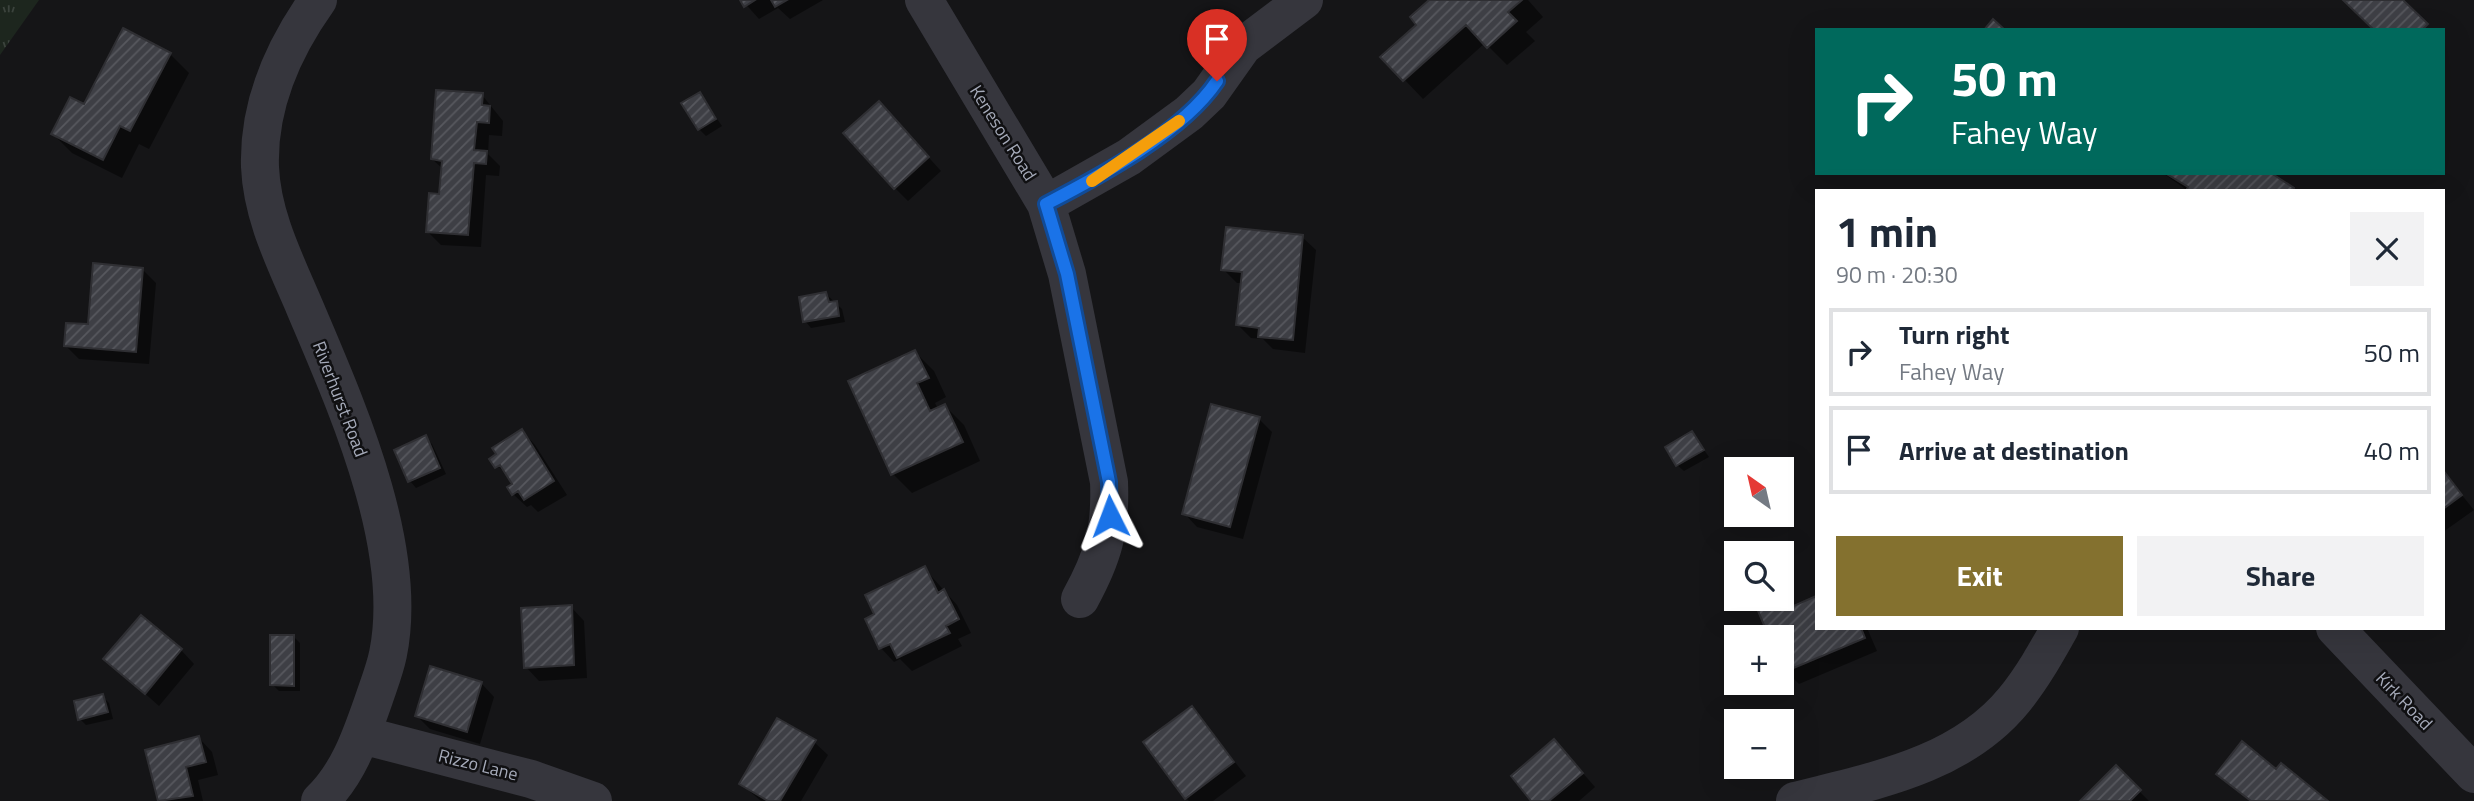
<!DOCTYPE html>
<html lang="en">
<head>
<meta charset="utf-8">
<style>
	:root { --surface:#fff; --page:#f2f2f3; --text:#1f2937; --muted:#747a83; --line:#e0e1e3; --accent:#84712f }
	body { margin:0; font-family:"Titillium Web",sans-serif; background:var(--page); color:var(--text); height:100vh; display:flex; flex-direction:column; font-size:26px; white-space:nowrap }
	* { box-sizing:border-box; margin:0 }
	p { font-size:23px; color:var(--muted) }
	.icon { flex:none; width:38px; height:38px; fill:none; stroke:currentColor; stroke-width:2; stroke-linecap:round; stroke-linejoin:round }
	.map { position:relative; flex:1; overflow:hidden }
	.side { position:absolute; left:1815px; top:189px; width:630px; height:441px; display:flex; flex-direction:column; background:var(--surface); border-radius:0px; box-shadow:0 7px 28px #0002 }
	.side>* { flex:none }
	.banner { position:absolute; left:1815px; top:28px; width:630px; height:147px; border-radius:0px; box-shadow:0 7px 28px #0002; background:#00695c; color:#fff; overflow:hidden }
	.needle { width:46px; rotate:326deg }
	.tools { position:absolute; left:1724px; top:457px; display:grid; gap:14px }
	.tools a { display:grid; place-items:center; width:70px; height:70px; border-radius:0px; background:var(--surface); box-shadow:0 7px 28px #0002; font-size:35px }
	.pin { position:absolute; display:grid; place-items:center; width:60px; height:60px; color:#fff; margin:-72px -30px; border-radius:50% 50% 50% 0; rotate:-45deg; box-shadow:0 0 7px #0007 }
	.pin .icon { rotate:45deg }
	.me { position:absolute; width:77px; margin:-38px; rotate:357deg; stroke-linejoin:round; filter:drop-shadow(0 0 5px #0008) }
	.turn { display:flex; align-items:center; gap:24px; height:147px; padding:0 21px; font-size:32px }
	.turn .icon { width:91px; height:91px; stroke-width:2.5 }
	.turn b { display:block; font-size:49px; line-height:60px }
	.round { display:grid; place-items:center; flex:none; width:74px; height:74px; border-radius:0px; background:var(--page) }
	.overview { display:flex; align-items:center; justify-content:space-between; height:119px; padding:0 21px }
	h1 { font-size:42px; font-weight:700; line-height:52px }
	.action { display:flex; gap:14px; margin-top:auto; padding:14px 21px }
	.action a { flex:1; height:80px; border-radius:0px; background:var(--accent); color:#fff; font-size:28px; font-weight:700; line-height:80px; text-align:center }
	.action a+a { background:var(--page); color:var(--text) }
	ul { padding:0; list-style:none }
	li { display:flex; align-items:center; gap:21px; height:88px; margin:0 14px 10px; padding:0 7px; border:4px solid var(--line); border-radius:0px }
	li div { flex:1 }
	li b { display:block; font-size:26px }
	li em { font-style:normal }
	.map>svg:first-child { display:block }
</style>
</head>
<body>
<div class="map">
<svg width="2474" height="801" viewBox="0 0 2474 801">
	<defs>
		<pattern id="park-tufts" width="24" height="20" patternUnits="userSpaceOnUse" patternTransform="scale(1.75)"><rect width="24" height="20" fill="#1d261e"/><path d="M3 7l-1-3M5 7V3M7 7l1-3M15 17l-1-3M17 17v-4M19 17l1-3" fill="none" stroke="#3b433d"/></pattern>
		<pattern id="building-hatch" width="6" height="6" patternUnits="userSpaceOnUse" patternTransform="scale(1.75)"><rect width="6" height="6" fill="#3e3f45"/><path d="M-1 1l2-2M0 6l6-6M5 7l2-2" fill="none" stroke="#57585e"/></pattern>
	</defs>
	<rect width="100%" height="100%" fill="#151517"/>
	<path fill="url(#park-tufts)" d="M0,0h39l-39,55z"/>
	<path fill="#0007" d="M742,0h81l-33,19 -12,-11 -19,11z
		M1431,0h97l15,17 -17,15 9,9 -28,24 -22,-22 -62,56 -40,-42 36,-32z
		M170,54l19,19 -40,76 -10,-5 -17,34 -50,-25 -19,-19 32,-28z
		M700,94l22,32 -16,10 -7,-7z
		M482,95l21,26 -1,15 -13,-1 -1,19 12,12 -1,10 -13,-1 -5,72 -40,-2 -14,-14 14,-35 2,-27 -11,-10z
		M892,117l49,54 -33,30 -13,-13z
		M2163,173h104l28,18h-107z
		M1302,237l14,13 -11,103 -32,-4 -10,-10 -12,-1 -13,-13 4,-42h-5l-14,-14z
		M142,269l14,14 -7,81 -70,-5 -13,-13 23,-20z
		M826,294l16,15 3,13 -34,6 -6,-7z
		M915,352l19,19 12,26 -11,6 3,6 7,-3 19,19 16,36 -68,32 -19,-19 -43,-92z
		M1259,419l13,13 -29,107 -46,-12 -13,-14z
		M522,431l13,14 32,50 -29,17 -7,-7 -4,2 -14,-13 -2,-15 -20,-20z
		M1692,433l17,24 -25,14 -7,-6z
		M426,438l6,6 14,30 -30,14 -6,-7z
		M2443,472l31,38 -31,22z
		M924,568l33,37 14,28 -13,6 4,7 -50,25 -12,-12 -6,3 -13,-14 -14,-28 9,-5z
		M1782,594l11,14 23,-10v30h51l10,23 -78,33 -13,-13 -4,-10v-24h-11l-16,-37 27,-2z
		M571,607l13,14 3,57 -48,3 -13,-14z
		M294,637l6,6v48h-21l-7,-7z
		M181,650l13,14 -35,42 -53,-47z
		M481,683l13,14 -14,47 -50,-15 -13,-13z
		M102,696l7,7 4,16 -27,6 -6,-6z
		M1192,708l54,68 -33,25h-24l-3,-3z
		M199,738l13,14 6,23 -20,5 5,21h-43l-13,-50z
		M814,742l14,13 -27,46h-40l-20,-17z
		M1567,755l28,32 -16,14h-46z
		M2116,768l33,33h-66z"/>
	<path fill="url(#building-hatch)" stroke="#2f2f33" stroke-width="2" d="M740,0h15l-11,7z
		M771,0h16l-12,7z
		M1429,0h93l-14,12 9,9 -30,27 -21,-23 -63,56 -23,-24 36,-32 -6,-8z
		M2343,0h60l25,24 -6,6h-48z
		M1993,19l12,11h-21z
		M123,28l48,25 -41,78 -10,-5 -17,34 -52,-26 19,-37 14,7z
		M436,90l47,3 -1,12 8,1 -1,17 -12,-1 -3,28 13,1 -1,13 -12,-1 -6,72 -42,-3 3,-39 10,1 3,-33 -11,-2z
		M700,92l16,27 -18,11 -17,-27z
		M879,101l50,56 -35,32 -51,-56z
		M2165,173h106l23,15 -1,3h-107l2,-4z
		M1226,227l77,8 -10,105 -35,-3 1,-9 -23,-3 6,-53 -21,-2z
		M93,263l50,5 -7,84 -72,-6 2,-23 22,1z
		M826,292l3,10 8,-1 2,15 -36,6 -4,-25z
		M915,350l14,28 -12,5 13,28 15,-7 18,38 -72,33 -43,-94z
		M1211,404l49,13 -30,110 -48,-13z
		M522,429l32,52 -30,19 -6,-9 -6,4 -5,-8 5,-3 -12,-19 -5,3 -6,-9 7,-5 -4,-6z
		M1692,431l12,19 -28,16 -11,-19z
		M426,435l14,33 -32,14 -14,-32z
		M2443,470l19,25 -19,14z
		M925,566l13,27 6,-4 15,30 -13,7 4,7 -53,25 -7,-14 -11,5 -14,-30 9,-5 -9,-19z
		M1782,595l5,14 29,-13v32h45l4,10 -81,34 -2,-35h-13l-16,-38 29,-1z
		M572,605l2,60 -50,3 -3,-60z
		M141,615l41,34 -37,45 -42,-35z
		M270,635h24v51l-24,-1z
		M430,666l52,16 -15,50 -52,-16z
		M103,694l5,18 -30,8 -4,-19z
		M1192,706l42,56 -49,37 -42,-57z
		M777,718l39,22 -36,61h-12l-29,-17z
		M199,736l7,26 -20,5 7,29 -35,5 -13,-51z
		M1554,739l29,34 -34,28h-18l-20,-25z
		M2242,741l34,28 5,-6 47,38h-77l-35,-27z
		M2116,765l25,25 -11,11h-50z"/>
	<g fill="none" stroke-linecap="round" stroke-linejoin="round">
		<path stroke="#36363d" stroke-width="38" d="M318,0c-35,49 -60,106 -58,167 2,50 26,96 45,141 41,97 105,238 83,346 -3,15 -9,30 -14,45 -13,37 -25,74 -54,102
			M924,0l122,204 21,70 42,208c2,48 -6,75 -29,117
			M1046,204l83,-47 60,-44 20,-19 34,-48 61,-46
			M2335,628l139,146
			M362,735l169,44 62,22
			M1795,801c78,-20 165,-35 219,-101 18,-22 32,-47 46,-72"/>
	</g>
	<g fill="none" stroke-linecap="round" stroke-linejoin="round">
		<g stroke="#114b97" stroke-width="18">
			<path id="route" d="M1110,516l-1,-34 -42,-208 -21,-70c54,-28 137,-72 171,-123"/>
		</g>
		<use href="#route" stroke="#1a73e8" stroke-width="12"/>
		<path stroke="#f59e0b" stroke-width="12" d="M1092,181l87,-60"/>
	</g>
	<g text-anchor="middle" stroke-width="5" stroke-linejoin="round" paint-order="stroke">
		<g font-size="18" fill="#a5aab9" stroke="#101012">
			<text transform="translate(1003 133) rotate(58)" y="6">Keneson Road</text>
			<text transform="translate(340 399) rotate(69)" y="6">Riverhurst Road</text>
			<text transform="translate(2404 701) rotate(46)" y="6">Kirk Road</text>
			<text transform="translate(478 765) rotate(14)" y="6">Rizzo Lane</text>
		</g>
	</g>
</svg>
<div class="tools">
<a><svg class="needle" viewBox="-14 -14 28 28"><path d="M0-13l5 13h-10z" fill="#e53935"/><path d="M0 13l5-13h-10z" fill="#747a83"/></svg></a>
<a><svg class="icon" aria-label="search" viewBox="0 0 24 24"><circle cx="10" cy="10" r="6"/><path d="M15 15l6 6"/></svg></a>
<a>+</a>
<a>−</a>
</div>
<div class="pin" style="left:1217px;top:81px;background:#d93025"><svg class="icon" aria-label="arrive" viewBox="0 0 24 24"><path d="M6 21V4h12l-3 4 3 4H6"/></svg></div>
<svg class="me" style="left:1110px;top:516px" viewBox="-20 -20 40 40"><path d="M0-17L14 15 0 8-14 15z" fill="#1a73e8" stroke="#fff" stroke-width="4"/></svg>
<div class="banner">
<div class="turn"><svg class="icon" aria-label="right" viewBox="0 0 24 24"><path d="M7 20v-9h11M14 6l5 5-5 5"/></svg><div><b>50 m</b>Fahey Way</div></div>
</div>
<section class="side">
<div class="overview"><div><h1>1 min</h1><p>90 m · 20:30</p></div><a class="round"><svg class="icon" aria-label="close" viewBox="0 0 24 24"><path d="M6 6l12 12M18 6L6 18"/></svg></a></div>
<ul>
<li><svg class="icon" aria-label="right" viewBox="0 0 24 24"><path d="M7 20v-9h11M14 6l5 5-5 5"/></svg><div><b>Turn right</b><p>Fahey Way</p></div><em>50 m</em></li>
<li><svg class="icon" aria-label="arrive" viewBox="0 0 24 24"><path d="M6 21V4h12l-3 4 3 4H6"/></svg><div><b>Arrive at destination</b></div><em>40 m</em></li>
</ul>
<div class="action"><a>Exit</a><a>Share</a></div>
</section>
</div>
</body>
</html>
